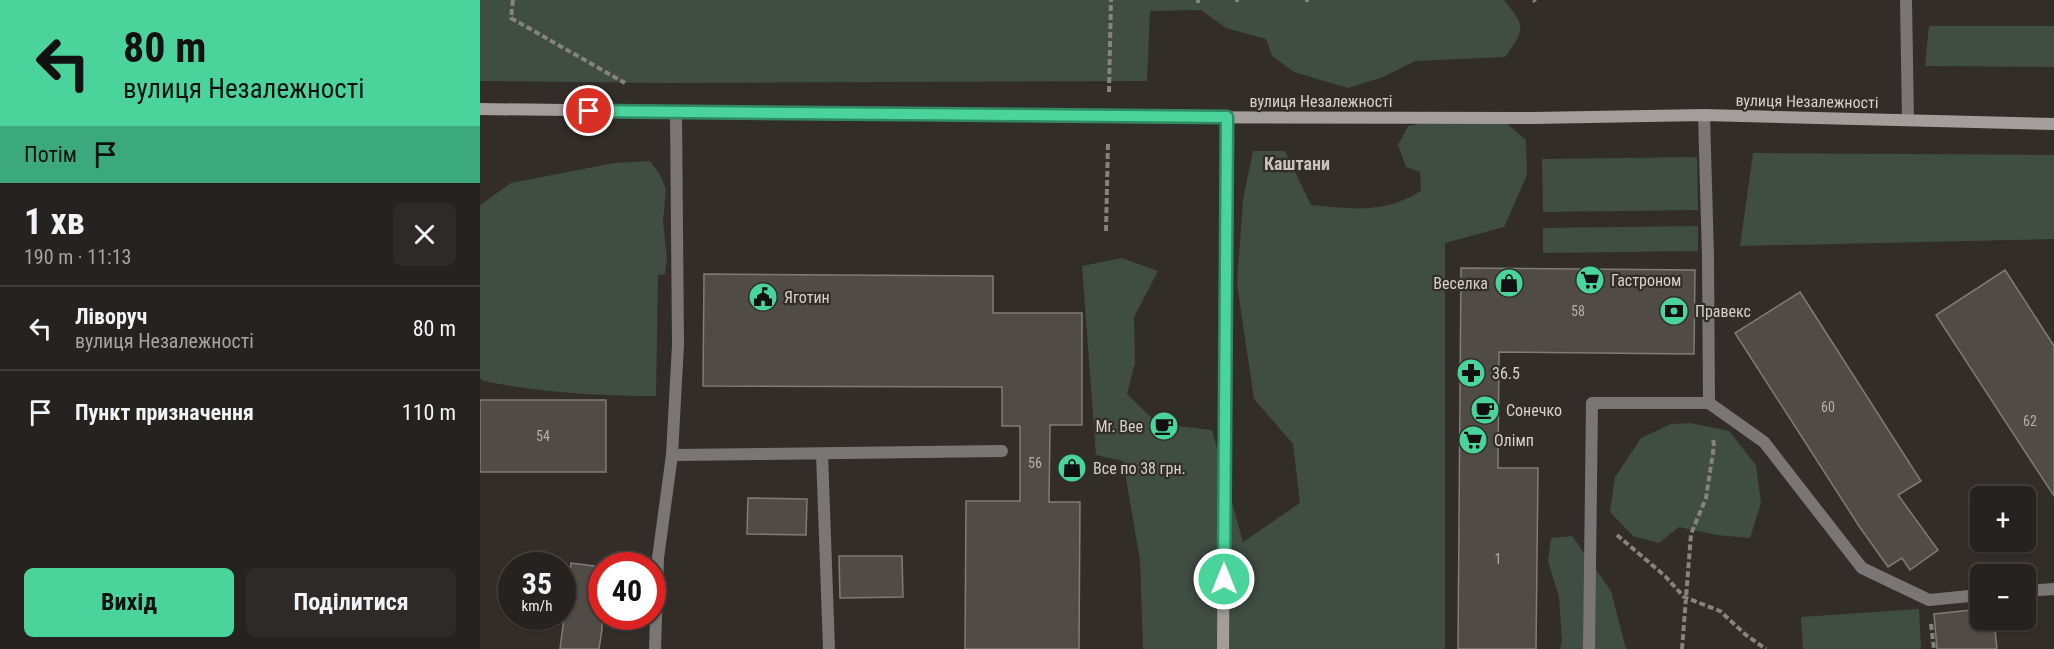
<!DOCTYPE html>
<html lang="uk">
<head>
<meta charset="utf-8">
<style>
	:root { --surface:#26221f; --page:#2e2a28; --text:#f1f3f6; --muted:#a4a4a4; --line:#423f3d; --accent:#4ad49c }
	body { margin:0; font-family:"Roboto Condensed",sans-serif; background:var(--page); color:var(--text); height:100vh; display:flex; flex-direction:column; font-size:22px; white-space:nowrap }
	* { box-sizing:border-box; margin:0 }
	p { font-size:20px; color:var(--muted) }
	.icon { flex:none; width:33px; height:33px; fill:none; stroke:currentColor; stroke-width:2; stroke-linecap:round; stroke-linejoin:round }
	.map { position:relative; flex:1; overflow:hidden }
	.panel { display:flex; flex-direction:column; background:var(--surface); width:480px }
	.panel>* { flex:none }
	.guide { background:#4ad49c; color:#111; overflow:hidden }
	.tools { position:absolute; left:1490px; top:486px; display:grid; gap:12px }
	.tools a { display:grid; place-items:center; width:66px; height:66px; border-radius:9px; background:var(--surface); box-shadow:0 2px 4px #0004,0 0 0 2px var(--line); font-size:30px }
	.speed { position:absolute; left:18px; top:552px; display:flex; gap:12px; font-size:30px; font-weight:700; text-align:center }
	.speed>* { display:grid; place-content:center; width:78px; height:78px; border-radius:50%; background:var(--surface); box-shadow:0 2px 4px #0004,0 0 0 2px var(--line); line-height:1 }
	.speed small { font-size:15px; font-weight:400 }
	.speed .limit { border:9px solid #d22; background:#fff; color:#111 }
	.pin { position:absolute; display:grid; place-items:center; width:51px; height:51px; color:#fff; margin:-26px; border:3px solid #fff; border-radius:50%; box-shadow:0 2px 6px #0007 }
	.me { position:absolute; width:66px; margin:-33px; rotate:0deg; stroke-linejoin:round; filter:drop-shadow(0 0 4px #0008) }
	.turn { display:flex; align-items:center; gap:21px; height:126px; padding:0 24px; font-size:27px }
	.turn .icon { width:78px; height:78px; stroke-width:2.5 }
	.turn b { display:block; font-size:42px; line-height:51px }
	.then { display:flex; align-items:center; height:57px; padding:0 24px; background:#0003; gap:12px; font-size:22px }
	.round { display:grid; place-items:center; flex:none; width:63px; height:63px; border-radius:9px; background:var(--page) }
	.summary { display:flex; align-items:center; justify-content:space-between; height:102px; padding:0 24px }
	h1 { font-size:36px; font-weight:700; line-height:45px }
	.cta { display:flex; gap:12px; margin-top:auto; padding:12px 24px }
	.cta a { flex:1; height:69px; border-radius:9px; background:var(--accent); color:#111; font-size:24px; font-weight:700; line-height:69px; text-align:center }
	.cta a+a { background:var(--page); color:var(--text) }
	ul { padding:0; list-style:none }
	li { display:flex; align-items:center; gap:18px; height:84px; padding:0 24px; border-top:2px solid var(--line) }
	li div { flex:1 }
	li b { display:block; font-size:22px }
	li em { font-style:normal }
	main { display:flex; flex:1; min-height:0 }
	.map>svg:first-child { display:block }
</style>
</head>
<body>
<main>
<section class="panel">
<div class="guide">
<div class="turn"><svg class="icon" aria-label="left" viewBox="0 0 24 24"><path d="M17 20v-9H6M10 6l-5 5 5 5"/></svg><div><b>80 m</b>вулиця Незалежності</div></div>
<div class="then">Потім<svg class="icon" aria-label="arrive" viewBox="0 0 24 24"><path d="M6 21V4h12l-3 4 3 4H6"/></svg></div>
</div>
<div class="summary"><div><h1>1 хв</h1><p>190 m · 11:13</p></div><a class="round"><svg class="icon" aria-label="close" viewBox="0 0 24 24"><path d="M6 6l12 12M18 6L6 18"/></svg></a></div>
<ul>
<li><svg class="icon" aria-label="left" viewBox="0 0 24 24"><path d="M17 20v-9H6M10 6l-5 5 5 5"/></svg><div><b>Ліворуч</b><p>вулиця Незалежності</p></div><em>80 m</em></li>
<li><svg class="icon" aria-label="arrive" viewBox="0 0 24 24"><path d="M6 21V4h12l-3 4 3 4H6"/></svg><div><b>Пункт призначення</b></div><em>110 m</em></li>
</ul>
<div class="cta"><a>Вихід</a><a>Поділитися</a></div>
</section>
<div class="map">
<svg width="1574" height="649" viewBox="0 0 1574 649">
	<rect width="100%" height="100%" fill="#322d29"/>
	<path fill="#404d42" d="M0,0h1024c22,27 21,29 1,57l-90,4 -32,16 -35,11 -54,-16 -22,-16 -6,-17 -40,-11 -25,-18 -51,1 -3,70 -483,2 -184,-2z
		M1449,26h125v41l-129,-1z
		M950,122l76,1 20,17 1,35 -23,52 -59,16v406h-302l-3,-89 -17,-99 -27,-6 -14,-189 40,-8 36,13 -24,46 1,46 -8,31 31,30 54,6 31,112 57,-39 -7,-59 -39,-45 -17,-115 6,-84 10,-49h32l26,54c42,4 73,9 110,-14l-1,-19 -14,-5 -8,-22 10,-19z
		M1273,153l301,2v84l-314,7z
		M1217,157l1,53 -155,2 -1,-53z
		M170,161l10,14 6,14 -3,33 4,36 -2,16 -7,1 -2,121c-58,0 -116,-4 -173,-15l-3,-3v-173l31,-22 103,-20z
		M1218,226v25l-155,2v-25z
		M1211,423l38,8 27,34 5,38 -11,35 -33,-3 -38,-8 -20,16 -26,-7 -23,-24 5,-35 26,-39 30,-14z
		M1092,536l39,55 15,58h-66l2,-9 -3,-43 -11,-36 3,-23z
		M1439,609l2,40h-118l-2,-32z"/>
	<path fill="#514b47" stroke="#817b76" stroke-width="1.5" d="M981,268l234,2 -1,84 -195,-2 -1,116h40l-2,181h-78z
		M1525,270l49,76v150l-118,-181z
		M224,274l289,2v37h89v112h-32l-1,77h31l-1,147h-114l1,-148h54v-75h-18v-39l-299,-1z
		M1320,292l121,189 -23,14 40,55 -28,20 -8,-12 -14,9 -29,-41 -124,-193z
		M0,400h126v72h-126z
		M268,498l59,1 -1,36 -59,-1z
		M359,556h63l1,41 -63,1z
		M91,563l31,4v62l-3,20h-39z
		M1500,609v11h14l3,29h-60l-3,-35z"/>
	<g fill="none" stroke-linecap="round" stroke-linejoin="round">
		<path stroke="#86827f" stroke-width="4" stroke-dasharray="6 3" stroke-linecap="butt" d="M33,0l-2,18 114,65
			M1054,0l1,2
			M757,2v-2
			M827,2v-2
			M718,3v-3
			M629,92l2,-92
			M626,231l2,-89
			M1137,535l48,41 19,21 36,14 26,24 20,14
			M1451,624l3,25
			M1202,649l9,-115 15,-36 8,-52 -1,-8"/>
		<path stroke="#797675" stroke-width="12" d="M1426,0l2,120
			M1224,115l4,141 1,147
			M342,454l7,195
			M192,455l330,-4
			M1545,591l29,-2
			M175,649l3,-91 14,-103 6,-110 -2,-232
			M1109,649l3,-246h117l55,39 98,126 67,32 51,-5"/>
		<path stroke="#a39e9c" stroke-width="12" d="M0,109l628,8 425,1 171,-3 350,9
			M743,649l4,-532"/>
	</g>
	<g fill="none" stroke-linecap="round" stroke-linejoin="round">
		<g stroke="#308a65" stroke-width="15">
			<path id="route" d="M109,111l638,6 -3,462"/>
		</g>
		<use href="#route" stroke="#4ad49c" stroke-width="10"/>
	</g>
	<defs>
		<g id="supermarket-disc" transform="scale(1.5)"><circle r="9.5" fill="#4ad49c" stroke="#322d29"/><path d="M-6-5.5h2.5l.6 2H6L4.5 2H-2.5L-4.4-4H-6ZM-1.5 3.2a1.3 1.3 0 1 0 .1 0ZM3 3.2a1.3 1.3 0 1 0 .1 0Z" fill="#111"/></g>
		<g id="shop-disc" transform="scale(1.5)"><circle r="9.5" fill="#4ad49c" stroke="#322d29"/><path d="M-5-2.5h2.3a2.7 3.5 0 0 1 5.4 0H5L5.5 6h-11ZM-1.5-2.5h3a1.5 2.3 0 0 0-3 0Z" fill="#111"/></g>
		<g id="civic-disc" transform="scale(1.5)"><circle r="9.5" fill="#4ad49c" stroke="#322d29"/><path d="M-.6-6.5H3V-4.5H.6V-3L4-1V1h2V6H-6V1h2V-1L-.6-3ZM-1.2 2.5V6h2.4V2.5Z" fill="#111"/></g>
		<g id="bank-disc" transform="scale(1.5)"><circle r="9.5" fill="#4ad49c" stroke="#322d29"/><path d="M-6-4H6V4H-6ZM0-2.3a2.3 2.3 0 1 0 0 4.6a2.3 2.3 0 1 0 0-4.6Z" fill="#111"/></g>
		<g id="pharmacy-disc" transform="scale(1.5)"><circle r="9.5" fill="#4ad49c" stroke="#322d29"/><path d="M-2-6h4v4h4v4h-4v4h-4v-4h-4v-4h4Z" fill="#111"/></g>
		<g id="cafe-disc" transform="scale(1.5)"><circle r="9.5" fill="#4ad49c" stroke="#322d29"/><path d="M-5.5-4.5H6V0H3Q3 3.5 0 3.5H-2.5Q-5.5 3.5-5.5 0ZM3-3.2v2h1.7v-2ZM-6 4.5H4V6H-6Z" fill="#111"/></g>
	</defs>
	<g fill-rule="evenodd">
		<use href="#supermarket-disc" x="1110" y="280"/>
		<use href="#shop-disc" x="1029" y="283"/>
		<use href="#civic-disc" x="283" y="297"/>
		<use href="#bank-disc" x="1194" y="311"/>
		<use href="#pharmacy-disc" x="991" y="373"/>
		<use href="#cafe-disc" x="1005" y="410"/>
		<use href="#cafe-disc" x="684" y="426"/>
		<use href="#supermarket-disc" x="993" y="440"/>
		<use href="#shop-disc" x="592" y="468"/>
	</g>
	<g text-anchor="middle" stroke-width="4.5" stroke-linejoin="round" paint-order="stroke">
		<g font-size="14" fill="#b3b0ac">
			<text x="1098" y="316">58</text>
			<text x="1348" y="412">60</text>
			<text x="1550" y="426">62</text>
			<text x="63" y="441">54</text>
			<text x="555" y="468">56</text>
			<text x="1018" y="564">1</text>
		</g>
		<g font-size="16" fill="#d4d1ce" stroke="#322d29">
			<text x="841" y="107">вулиця Незалежності</text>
			<text transform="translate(1327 101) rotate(1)" y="6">вулиця Незалежності</text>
		</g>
		<g font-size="16" fill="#d4d1ce" stroke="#322d29" text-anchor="start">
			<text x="1131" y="286">Гастроном</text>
			<text x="1008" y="289" text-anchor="end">Веселка</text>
			<text x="304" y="303">Яготин</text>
			<text x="1215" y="317">Правекс</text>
			<text x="1012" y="379">36.5</text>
			<text x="1026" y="416">Сонечко</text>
			<text x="663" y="432" text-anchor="end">Mr. Bee</text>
			<text x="1014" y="446">Олімп</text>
			<text x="613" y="474">Все по 38 грн.</text>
		</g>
		<g font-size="18" font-weight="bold" fill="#c9c2bd" stroke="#322d29">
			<text x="817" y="170">Каштани</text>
		</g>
	</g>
</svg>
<div class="tools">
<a>+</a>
<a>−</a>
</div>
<div class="speed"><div>35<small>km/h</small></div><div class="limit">40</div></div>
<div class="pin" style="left:109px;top:111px;background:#d93025"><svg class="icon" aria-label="arrive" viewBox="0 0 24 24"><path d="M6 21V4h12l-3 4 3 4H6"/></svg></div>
<svg class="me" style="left:744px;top:579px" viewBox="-20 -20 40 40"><circle r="17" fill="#4ad49c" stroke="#fff" stroke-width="3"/><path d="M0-11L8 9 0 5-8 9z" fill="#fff"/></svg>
</div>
</main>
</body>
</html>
